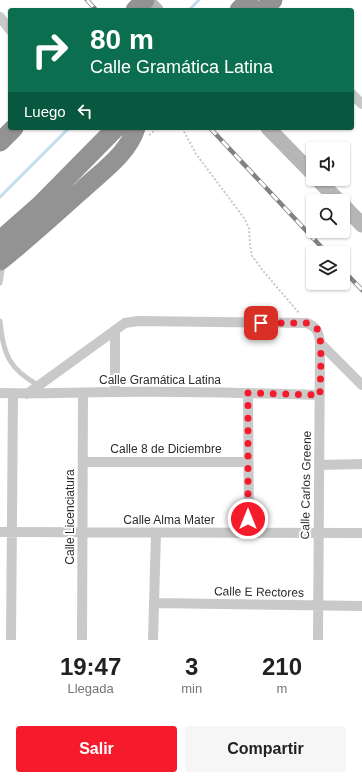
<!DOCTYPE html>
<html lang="es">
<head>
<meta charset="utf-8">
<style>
	:root { --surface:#fff; --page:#f6f6f6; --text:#222; --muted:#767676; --accent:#f51b2d }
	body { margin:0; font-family:Arial,sans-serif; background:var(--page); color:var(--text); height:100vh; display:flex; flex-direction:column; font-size:15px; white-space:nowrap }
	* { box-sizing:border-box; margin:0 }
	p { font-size:13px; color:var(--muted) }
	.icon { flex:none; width:22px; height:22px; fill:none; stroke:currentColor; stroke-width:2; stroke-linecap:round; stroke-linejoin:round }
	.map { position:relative; height:640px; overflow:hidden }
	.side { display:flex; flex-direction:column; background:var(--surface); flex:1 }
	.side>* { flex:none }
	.hud { position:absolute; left:8px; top:8px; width:346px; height:122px; border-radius:4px; box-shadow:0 1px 3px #0004; background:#0b6e4f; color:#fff; overflow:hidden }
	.fabs { position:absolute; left:306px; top:142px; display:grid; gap:8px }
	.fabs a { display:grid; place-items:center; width:44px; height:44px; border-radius:4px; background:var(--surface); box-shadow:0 1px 3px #0004; font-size:20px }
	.pin { position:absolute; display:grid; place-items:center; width:34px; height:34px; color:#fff; margin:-17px; border-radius:8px; box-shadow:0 2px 6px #0006 }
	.me { position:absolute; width:44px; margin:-22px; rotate:0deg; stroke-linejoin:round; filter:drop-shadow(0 0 3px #0008) }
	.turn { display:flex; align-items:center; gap:14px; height:84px; padding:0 16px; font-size:18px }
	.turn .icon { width:52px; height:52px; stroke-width:2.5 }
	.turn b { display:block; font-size:28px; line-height:34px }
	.then { display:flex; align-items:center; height:38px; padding:0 16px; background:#0003; gap:8px; font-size:15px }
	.eta { display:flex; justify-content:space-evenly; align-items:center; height:68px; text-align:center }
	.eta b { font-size:24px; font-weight:700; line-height:28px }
	.primary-button { display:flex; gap:8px; margin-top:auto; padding:8px 16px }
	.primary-button a { flex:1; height:46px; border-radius:4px; background:var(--accent); color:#fff; font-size:16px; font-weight:700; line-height:46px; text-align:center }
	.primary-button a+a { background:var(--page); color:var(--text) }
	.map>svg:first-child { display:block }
</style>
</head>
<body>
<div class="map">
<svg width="362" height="640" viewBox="0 0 362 640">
	<rect width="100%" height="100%" fill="#fff"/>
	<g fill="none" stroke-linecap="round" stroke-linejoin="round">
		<path stroke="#c1ddee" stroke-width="3" d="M189,10l10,-10
			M0,197l69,-69"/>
		<path stroke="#c9c9c9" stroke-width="2" stroke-dasharray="2 2" stroke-linecap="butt" d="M182,128l14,26 48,64 5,10 1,17 2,11 12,16 35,41
			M149,135l9,-7"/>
		<path stroke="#c9c9c9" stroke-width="5" d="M0,283l3,-19
			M0,321c3,33 9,48 38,64"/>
		<path stroke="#c9c9c9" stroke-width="10" d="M0,17l10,13
			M352,94l10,10
			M320,343l42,42
			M115,392v-62
			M0,393c39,1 77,-1 116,-1 68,-1 136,1 204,3
			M248,393l1,140
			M27,394l98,-71 13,-2 169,2c10,4 12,10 13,20l-2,297
			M83,462h165
			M319,465l43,-1
			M0,532l362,1
			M155,603l207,3
			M11,640l2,-247
			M82,640l1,-247
			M153,640l3,-107"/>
		<path stroke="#b6b6b6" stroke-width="15" d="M146,0l10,10
			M268,128l45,46
			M317,179l22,22
			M343,205l19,20"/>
		<path stroke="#939393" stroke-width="19" d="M135,10l10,-10
			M239,10l10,-10
			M263,10l10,-10
			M0,142l14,-14
			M0,240l40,-35 76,-77
			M0,261c28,-22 55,-47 82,-71 19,-18 46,-36 54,-62"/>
		<g stroke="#818181" stroke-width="4.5">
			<path id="rail" d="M87,0l9,10
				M210,128l117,125
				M343,270l19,20"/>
		</g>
		<use href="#rail" stroke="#fff" stroke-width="3" stroke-dasharray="9" stroke-linecap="butt"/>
	</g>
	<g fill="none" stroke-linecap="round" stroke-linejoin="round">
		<path stroke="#f51b2d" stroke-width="7" stroke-dasharray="0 12.6" d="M248,519v-126l72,2c0,-13 3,-56 -2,-65 -3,-4 -7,-5 -11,-7h-46"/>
	</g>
	<g text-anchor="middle" stroke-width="4" stroke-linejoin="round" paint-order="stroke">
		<g font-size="12" fill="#2c2c2c" stroke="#fff">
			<text x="160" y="384">Calle Gramática Latina</text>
			<text x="166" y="453">Calle 8 de Diciembre</text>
			<text transform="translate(306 485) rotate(-89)" y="4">Calle Carlos Greene</text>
			<text transform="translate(70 517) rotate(-90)" y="4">Calle Licenciatura</text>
			<text x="169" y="524">Calle Alma Mater</text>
			<text transform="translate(259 592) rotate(1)" y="4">Calle E Rectores</text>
		</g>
	</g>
</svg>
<div class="fabs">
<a><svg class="icon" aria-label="sound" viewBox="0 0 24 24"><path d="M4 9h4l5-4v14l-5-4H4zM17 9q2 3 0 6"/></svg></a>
<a><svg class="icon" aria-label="search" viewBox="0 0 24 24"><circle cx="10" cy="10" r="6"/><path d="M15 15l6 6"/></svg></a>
<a><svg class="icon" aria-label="layers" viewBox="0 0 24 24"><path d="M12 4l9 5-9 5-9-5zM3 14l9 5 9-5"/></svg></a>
</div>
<div class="pin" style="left:261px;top:323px;background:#d93025"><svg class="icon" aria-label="arrive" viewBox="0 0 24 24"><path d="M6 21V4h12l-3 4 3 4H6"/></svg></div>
<svg class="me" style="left:248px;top:519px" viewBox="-20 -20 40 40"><circle r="17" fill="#f51b2d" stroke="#fff" stroke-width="3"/><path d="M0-11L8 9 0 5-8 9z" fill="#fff"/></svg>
<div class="hud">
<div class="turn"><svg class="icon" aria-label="right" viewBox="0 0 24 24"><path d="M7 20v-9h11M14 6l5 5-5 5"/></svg><div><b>80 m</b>Calle Gramática Latina</div></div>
<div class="then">Luego<svg class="icon" aria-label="left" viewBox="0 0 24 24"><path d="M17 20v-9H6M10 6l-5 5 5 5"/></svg></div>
</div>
</div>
<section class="side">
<div class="eta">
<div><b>19:47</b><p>Llegada</p></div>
<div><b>3</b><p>min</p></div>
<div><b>210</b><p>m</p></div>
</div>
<div class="primary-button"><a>Salir</a><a>Compartir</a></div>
</section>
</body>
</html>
